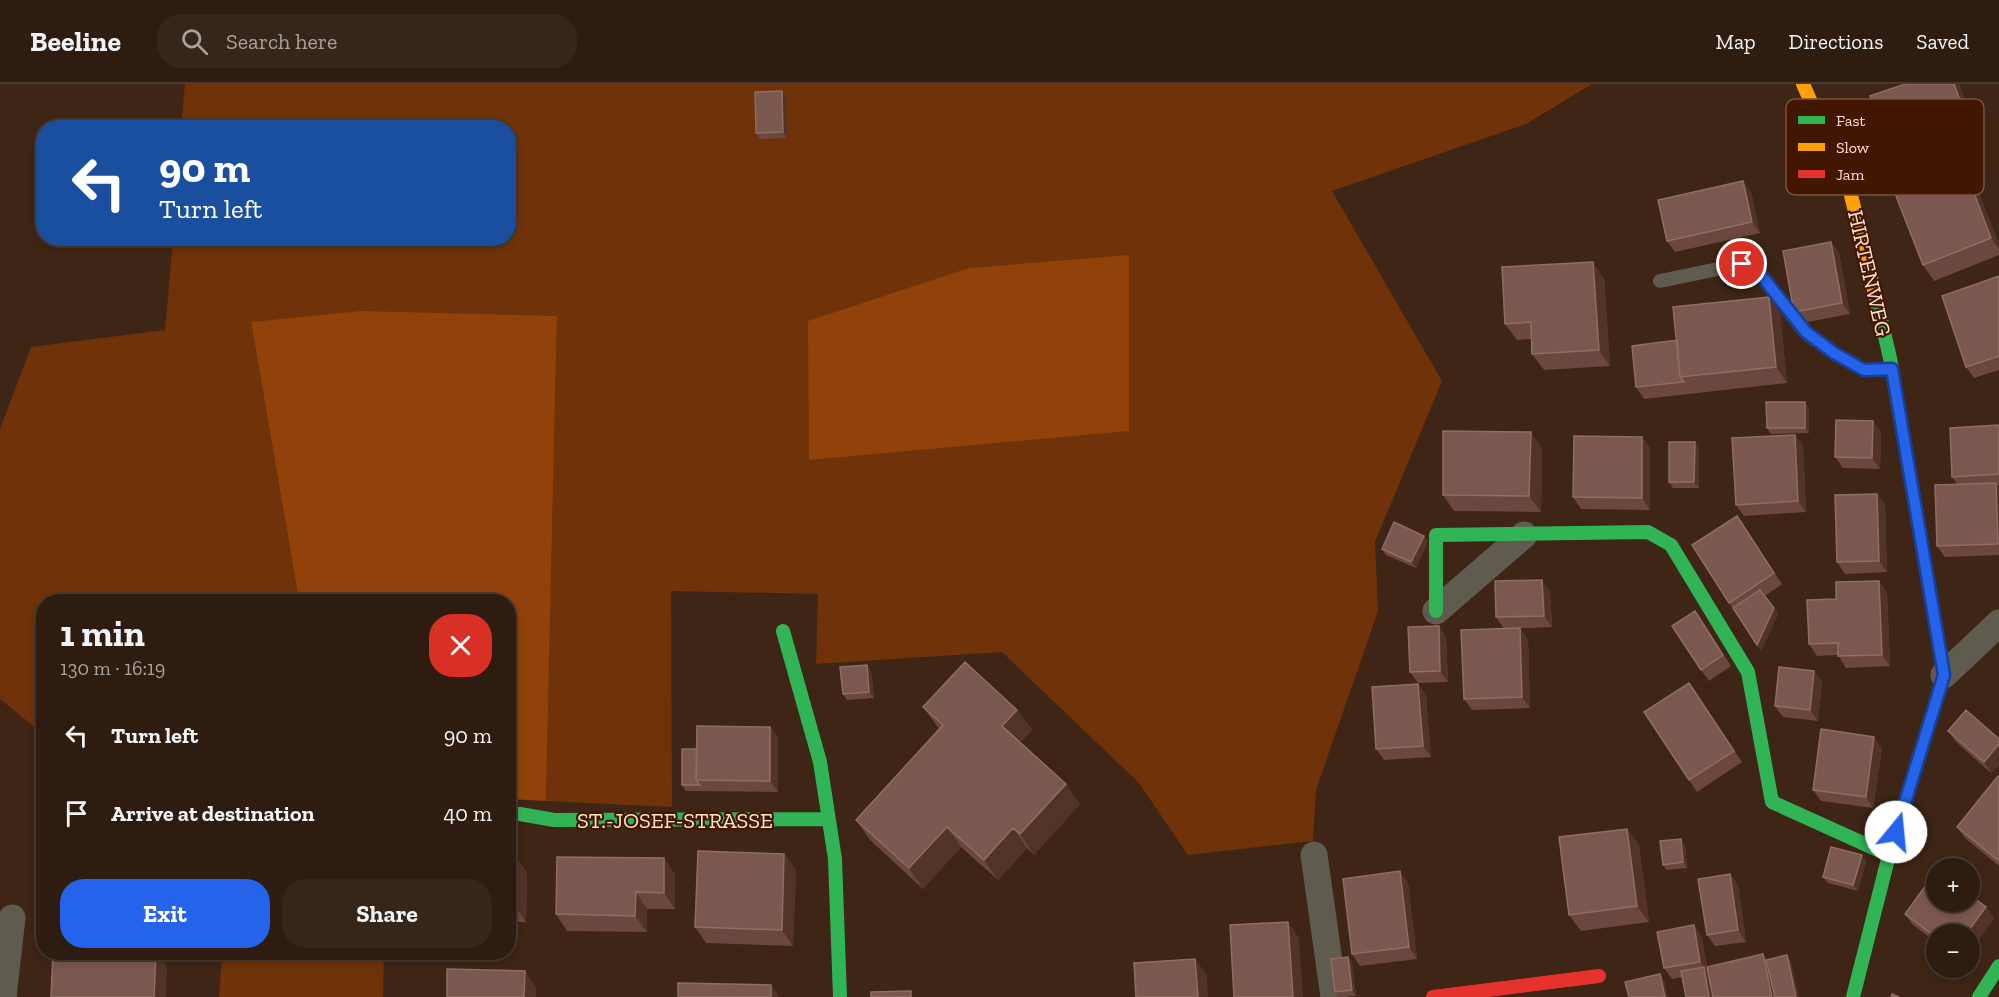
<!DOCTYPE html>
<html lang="en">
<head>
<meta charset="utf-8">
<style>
	:root { --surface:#2e1c10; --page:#362519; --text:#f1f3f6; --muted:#a7a19f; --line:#493a30; --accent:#2563eb }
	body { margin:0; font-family:"Zilla Slab",serif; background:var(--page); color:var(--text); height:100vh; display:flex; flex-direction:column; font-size:22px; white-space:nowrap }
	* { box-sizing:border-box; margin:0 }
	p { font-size:20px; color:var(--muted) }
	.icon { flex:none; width:33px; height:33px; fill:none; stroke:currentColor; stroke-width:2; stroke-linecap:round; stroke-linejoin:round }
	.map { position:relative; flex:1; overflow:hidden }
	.side { position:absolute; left:36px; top:510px; width:480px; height:366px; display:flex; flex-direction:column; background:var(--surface); border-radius:24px; box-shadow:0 3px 9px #0003,0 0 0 2px var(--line) }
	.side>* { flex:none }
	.guide { position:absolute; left:36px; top:36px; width:480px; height:126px; border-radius:24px; box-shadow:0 3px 9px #0003,0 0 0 2px var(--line); background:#1a4fa0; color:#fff; overflow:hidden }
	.tools { position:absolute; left:1926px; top:774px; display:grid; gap:12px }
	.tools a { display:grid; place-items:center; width:54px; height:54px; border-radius:50%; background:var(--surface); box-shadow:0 3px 9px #0003,0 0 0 2px var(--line); font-size:30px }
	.pin { position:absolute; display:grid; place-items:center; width:51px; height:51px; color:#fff; margin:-26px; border:3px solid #fff; border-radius:50%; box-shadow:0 2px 6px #0007 }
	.me { position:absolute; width:66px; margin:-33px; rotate:17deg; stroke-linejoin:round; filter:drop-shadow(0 0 4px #0008) }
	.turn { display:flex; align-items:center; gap:21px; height:126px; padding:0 24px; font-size:27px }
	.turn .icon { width:78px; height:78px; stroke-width:2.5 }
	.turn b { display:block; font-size:42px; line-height:51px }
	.round { display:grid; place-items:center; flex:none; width:63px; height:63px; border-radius:24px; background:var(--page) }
	.summary { display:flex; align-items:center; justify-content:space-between; height:102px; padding:0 24px }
	h1 { font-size:36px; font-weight:700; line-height:45px }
	.action { display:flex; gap:12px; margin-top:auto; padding:12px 24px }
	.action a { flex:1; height:69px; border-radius:24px; background:var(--accent); color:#fff; font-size:24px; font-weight:700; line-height:69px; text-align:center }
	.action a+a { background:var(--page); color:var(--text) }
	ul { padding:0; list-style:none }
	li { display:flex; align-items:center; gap:18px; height:78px; padding:0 24px }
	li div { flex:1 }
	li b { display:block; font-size:22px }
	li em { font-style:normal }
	header { display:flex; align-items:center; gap:36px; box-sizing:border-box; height:84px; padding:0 30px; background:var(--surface); border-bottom:2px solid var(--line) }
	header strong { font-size:28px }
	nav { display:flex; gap:33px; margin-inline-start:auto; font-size:21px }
	.search { width:420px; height:54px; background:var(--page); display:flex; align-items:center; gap:15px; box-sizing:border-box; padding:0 21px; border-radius:24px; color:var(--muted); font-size:22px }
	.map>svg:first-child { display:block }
</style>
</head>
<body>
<header>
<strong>Beeline</strong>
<div class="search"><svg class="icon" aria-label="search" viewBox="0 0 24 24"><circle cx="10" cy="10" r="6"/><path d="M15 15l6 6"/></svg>Search here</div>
<nav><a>Map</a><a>Directions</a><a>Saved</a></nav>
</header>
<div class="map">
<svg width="1999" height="913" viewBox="0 0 1999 913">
	<rect width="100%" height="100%" fill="#3e2516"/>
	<path fill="#6f3209" d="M185,0h1407l-66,40 -194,67 110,190 -67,161 3,69 -62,179 -3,51 -125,14 -49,-72 -137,-131 -186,12 2,-70 -147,-3 1,216 -126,-6 11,-485 -306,6 48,279 -255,1 -1,132 -43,-35v-270l31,-82 134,-17 8,-91 335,-1v-110l-327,-1z
		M222,869h162l-1,44h-164z"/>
	<path fill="#90420a" d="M1129,171v176l-320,29 -1,-139 161,-53z
		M361,227l196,5 -11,485 -37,-2 -1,-197 -209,-1 -48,-279z"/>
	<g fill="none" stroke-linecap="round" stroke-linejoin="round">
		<path stroke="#605b4f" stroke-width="14" d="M1660,197l82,-17 19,11 44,57 29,21 30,17 28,-1"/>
		<path stroke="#605b4f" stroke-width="27" d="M1436,527l88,-76
			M1944,591l55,-52
			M1314,771l20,142
			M3,913l9,-79"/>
		<path stroke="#30b455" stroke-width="14" d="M1436,527v-76l212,-3 23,13 77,127 24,130 117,53
			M783,547l37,131 15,97 5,138
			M520,730l34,6 275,-1
			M1853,913l36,-142 55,-180 -54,-317 -15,-64
			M1979,913l20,-31"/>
		<path stroke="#ff9f0a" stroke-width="14" d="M1803,0l47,107 25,103"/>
		<path stroke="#e5322d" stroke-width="14" d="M1433,913l166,-21"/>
	</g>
	<path fill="#6b473f" d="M1905,0h54l24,66 -78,28 -12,-16z
		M782,7l4,6 1,41 -27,1 -4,-6z
		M1965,85l11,16 23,60v10l-65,26 -11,-16z
		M1751,108l9,41 -85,19 -8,-11z
		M1831,158l8,11 11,61 -48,9 -8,-11z
		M1999,192v94l-25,8 -8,-11z
		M1604,194l6,88 -66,4 -12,-16v-15l-15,1 -12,-16z
		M1769,213l11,16 7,70 -143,16 -8,-12 41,-47z
		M1805,318l4,6v25l-38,1 -4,-6z
		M1873,337l8,11 -1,37 -37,-1 -8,-11z
		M1999,341v61h-1l1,2v67l-54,2 -8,-11 21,-61 -6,-8z
		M1795,351l8,11 3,66 -62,4 -8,-11z
		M1642,353l8,11v62l-69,-1 -8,-12z
		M1695,358l4,6v40h-26l-4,-6z
		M1542,364l-1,64 -87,-1 -11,-16z
		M1877,410l8,11 2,67 -42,2 -8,-12z
		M1737,432l45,68 -17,12 13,18 -17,37 -32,-48z
		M1424,452l4,5 -12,27 -30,-13 -4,-6z
		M1550,507l2,36 -48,2 -8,-12z
		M1887,508l3,74 -44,2 -8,-13 -21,1 -8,-12 27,-45z
		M1703,539l28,43 -22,15 -8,-11z
		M1439,542l7,12 2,44 -30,1 -8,-11z
		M1520,544l8,12 2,68 -58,2 -8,-11z
		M867,581l4,6 3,27 -27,2 -4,-6z
		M1822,598l-4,39 -35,-4 -8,-11z
		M1689,599l53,79 -45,30 -8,-12z
		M1418,600l8,11 5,62 -47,3 -8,-11z
		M923,623l94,3 15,20 -12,12 60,62 -46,51 -7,-7 -29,32 -37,-33 -38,42 -53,-49 -14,-20 83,-91z
		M770,643l8,11v54l-92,-1 -4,-6 15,-36z
		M1948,647l51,8v26l-8,8 -35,-31z
		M1882,664l-9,60 -52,-7 -8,-11z
		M1999,692v90l-34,-28 -8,-11z
		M1627,745l12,16 10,77 -68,9 -12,-16z
		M1685,761l2,23 -20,2 -4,-5z
		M784,770l12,16 -3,76 -87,-3 -11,-16z
		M508,773h7l12,16 -1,49h-18z
		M664,774l11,17v34h-28v23l-80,-1 -11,-17z
		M1866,777l-8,30 -30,-8 -5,-6z
		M1730,790l8,11 8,57 -31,4 -8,-11z
		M1408,799l9,76 -57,7 -8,-12z
		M1986,823l8,11 -24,34v-18h-34v8l-23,-17 -8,-11z
		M1694,841l8,12 5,30 56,-13 3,6 25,1 -83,14 4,22h-26l-4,-20 -10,2 -8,-11z
		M1348,873l4,6 4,33 -18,1 -3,-5z"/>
	<path fill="#523328" d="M1954,0h5l24,66 -11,-16z
		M782,7l4,6 1,41 -4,-6z
		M1965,85l11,16 23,60v4l-8,-11z
		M1743,97l8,11 9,41 -8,-11z
		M1831,158l8,11 11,61 -8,-11z
		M1593,178l11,16 6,88 -11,-16z
		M1769,213l11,16 7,70 -11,-16z
		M1805,318l4,6v25l-4,-5z
		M1873,337l8,11 -1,37 -8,-11z
		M1531,348l11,16 -1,64 -12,-16z
		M1795,351l8,11 3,66 -8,-11z
		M1642,353l8,11v62l-8,-12z
		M1695,358l4,6v40l-5,-6z
		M1996,399l3,5v57l-1,-1z
		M1877,410l8,11 2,67 -8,-11z
		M1424,452l4,5 -12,27 -5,-6z
		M1542,496l8,11 2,36 -8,-11z
		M1879,497l8,11 3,74 -8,-11z
		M1774,524l4,6 -17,37 -4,-6z
		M1439,542l7,12 2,44 -8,-11z
		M1520,544l8,12 2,68 -8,-11z
		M867,581l4,6 3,27 -5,-6z
		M1814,587l8,11 -4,39 -8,-11z
		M1418,600l8,11 5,62 -8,-11z
		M1017,626l15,20 -15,16 -15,-20z
		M770,643l8,11v54l-8,-11z
		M1874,653l8,11 -9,60 -7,-11z
		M1999,660v21l-8,8 -7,-11z
		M1066,700l14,20 -46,51 -14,-21z
		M947,743l14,20 -38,42 -14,-21z
		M1013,744l14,20 -29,32 -14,-20z
		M1627,745l12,16 10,77 -12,-16z
		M1681,755l4,6 2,23 -4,-6z
		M784,770l12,16 -3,76 -11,-16z
		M1862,771l4,6 -8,30 -5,-6z
		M515,773l12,16 -1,49 -11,-16z
		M664,774l11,17v34l-11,-16z
		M1400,787l8,12 9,76 -8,-12z
		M1730,790l8,11 8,57 -8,-12z
		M636,808l11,17v23l-12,-16z
		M1986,823l8,11 -24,34v-18h-4z
		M1288,838l11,16 4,59h-10z
		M1694,841l8,12 10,60h-3l-5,-30 -4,-5z
		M156,868h1l10,15 -1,30h-12z
		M1763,870l8,11 7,32h-6z
		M1787,871l4,6 8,36h-3z
		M1348,873l4,6 4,33 -4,-6z
		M1195,875l12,16 1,22h-10z
		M525,887l11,16v10h-12z
		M1660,890l4,6 4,17h-3z
		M771,901l9,12h-9z"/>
	<path fill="#7b584f" stroke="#8f6d63" stroke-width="1.5" d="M1905,0h49l18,50 -79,28 -23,-66z
		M782,7l1,41 -27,1 -1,-41z
		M1965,85l26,69 -68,27 -27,-69z
		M1743,97l9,41 -85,19 -9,-41z
		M1831,158l11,61 -48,9 -11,-61z
		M1593,178l6,88 -67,4 -1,-32 -26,2 -3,-57z
		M1999,192v80l-33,11 -24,-71z
		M1769,213l7,70 -96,10 -7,-70z
		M1677,256l3,37 4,5 -48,5 -4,-41z
		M1766,318h39v26h-38z
		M1836,336l37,1 -1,37 -37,-1z
		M1999,341v49l-47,3 -2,-49z
		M1443,347l88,1 -2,64 -86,-1z
		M1795,351l3,66 -62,4 -4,-67z
		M1574,352l68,1v61l-69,-1z
		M1669,358h26l-1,40h-25z
		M1996,399l2,61 -61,2 -2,-61z
		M1877,410l2,67 -42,1 -2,-67z
		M1737,432l37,57 -45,30 -37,-58z
		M1394,438l30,14 -13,26 -29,-13z
		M1542,496l2,36 -48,1 -1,-36z
		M1879,497l3,74 -44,1v-13l-29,1 -2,-44 29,-1v-17z
		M1760,506l14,18 -17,37 -24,-37z
		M1695,527l28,44 -22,15 -29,-44z
		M1439,542l1,45 -30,1 -2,-45z
		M1520,544l2,69 -58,2 -3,-69z
		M965,578l52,48 -15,16 64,58 -46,50 -7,-6 -29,32 -37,-33 -38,41 -53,-48 87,-95 -20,-18z
		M867,581l2,27 -26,2 -3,-27z
		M1779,583l35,4 -4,39 -35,-4z
		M1689,599l45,68 -45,29 -45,-68z
		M1418,600l5,62 -47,3 -4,-62z
		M1966,626l33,29v5l-15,18 -36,-31z
		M697,642l73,1v54l-74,-1z
		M1821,645l53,8 -8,60 -53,-7z
		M682,665h15l-1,31 4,5h-18z
		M1998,692h1v85l-42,-34z
		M1627,745l10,77 -68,9 -10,-78z
		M1681,755l2,23 -20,3 -3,-24z
		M1831,763l31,8 -9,30 -30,-8z
		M698,767l86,3 -2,76 -87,-3z
		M508,773h7v49h-7z
		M557,773l107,1v35l-28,-1 -1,24 -79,-2z
		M1400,787l9,76 -57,7 -9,-75z
		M1936,787v31h34v-7l16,12 -20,27h-30v3l-31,-23z
		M1730,790l8,56 -31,5 -9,-56z
		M1288,838l5,75h-59l-4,-72z
		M1694,841l6,37 -36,6 -7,-36z
		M53,868h103l-2,45h-103z
		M1763,870l9,43h-59l-6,-30z
		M1787,871l9,42h-21l-9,-37z
		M1348,873l4,33 -17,2 -4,-33z
		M1195,875l3,38h-62l-2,-34z
		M1704,883l5,30h-23l-5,-26z
		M447,885l78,2 -1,26h-77z
		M1660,890l5,23h-36l-4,-15z
		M678,899l93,2v12h-93z
		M911,907v6h-40v-5z
		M1892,910l7,3h-8z"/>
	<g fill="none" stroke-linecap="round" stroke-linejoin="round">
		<g stroke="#184099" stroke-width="15">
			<path id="route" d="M1742,180l19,11 45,57 28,21 30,17 28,-1 52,306 -48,157"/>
		</g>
		<use href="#route" stroke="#2563eb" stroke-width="10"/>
	</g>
	<g text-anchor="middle" stroke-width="4.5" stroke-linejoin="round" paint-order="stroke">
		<g font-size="22" fill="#fee0d2" stroke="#421700">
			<text transform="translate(1870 189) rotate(77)" y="8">HIRTENWEG</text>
			<text x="675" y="744">ST.-JOSEF-STRASSE</text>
		</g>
	</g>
	<rect x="1786" y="15" width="198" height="96" rx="9" fill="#421700" stroke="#7a533f" stroke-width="1.5"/>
	<rect x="1798" y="32" width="27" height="8" fill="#30b455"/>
	<rect x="1798" y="59" width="27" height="8" fill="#ff9f0a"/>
	<rect x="1798" y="86" width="27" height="8" fill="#e5322d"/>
	<g font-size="16" fill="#fee0d2">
		<text x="1836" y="42">Fast</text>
		<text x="1836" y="69">Slow</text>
		<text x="1836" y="96">Jam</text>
	</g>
</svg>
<div class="tools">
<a>+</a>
<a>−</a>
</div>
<div class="pin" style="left:1742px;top:180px;background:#d93025"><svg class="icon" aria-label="arrive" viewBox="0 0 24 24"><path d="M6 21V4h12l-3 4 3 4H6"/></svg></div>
<svg class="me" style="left:1896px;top:748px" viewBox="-20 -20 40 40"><circle r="19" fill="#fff"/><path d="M0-13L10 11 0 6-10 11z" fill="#2563eb"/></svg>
<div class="guide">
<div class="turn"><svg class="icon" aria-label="left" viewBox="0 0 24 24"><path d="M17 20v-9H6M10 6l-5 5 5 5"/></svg><div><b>90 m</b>Turn left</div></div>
</div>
<section class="side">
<div class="summary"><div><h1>1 min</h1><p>130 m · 16:19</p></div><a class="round" style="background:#d93025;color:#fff"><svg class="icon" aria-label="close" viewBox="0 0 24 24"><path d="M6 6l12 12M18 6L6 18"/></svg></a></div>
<ul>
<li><svg class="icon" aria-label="left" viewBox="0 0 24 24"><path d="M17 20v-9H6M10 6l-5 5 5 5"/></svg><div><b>Turn left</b></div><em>90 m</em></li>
<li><svg class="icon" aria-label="arrive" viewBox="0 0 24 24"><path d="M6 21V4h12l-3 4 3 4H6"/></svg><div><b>Arrive at destination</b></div><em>40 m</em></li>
</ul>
<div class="action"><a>Exit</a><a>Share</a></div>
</section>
</div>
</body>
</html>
